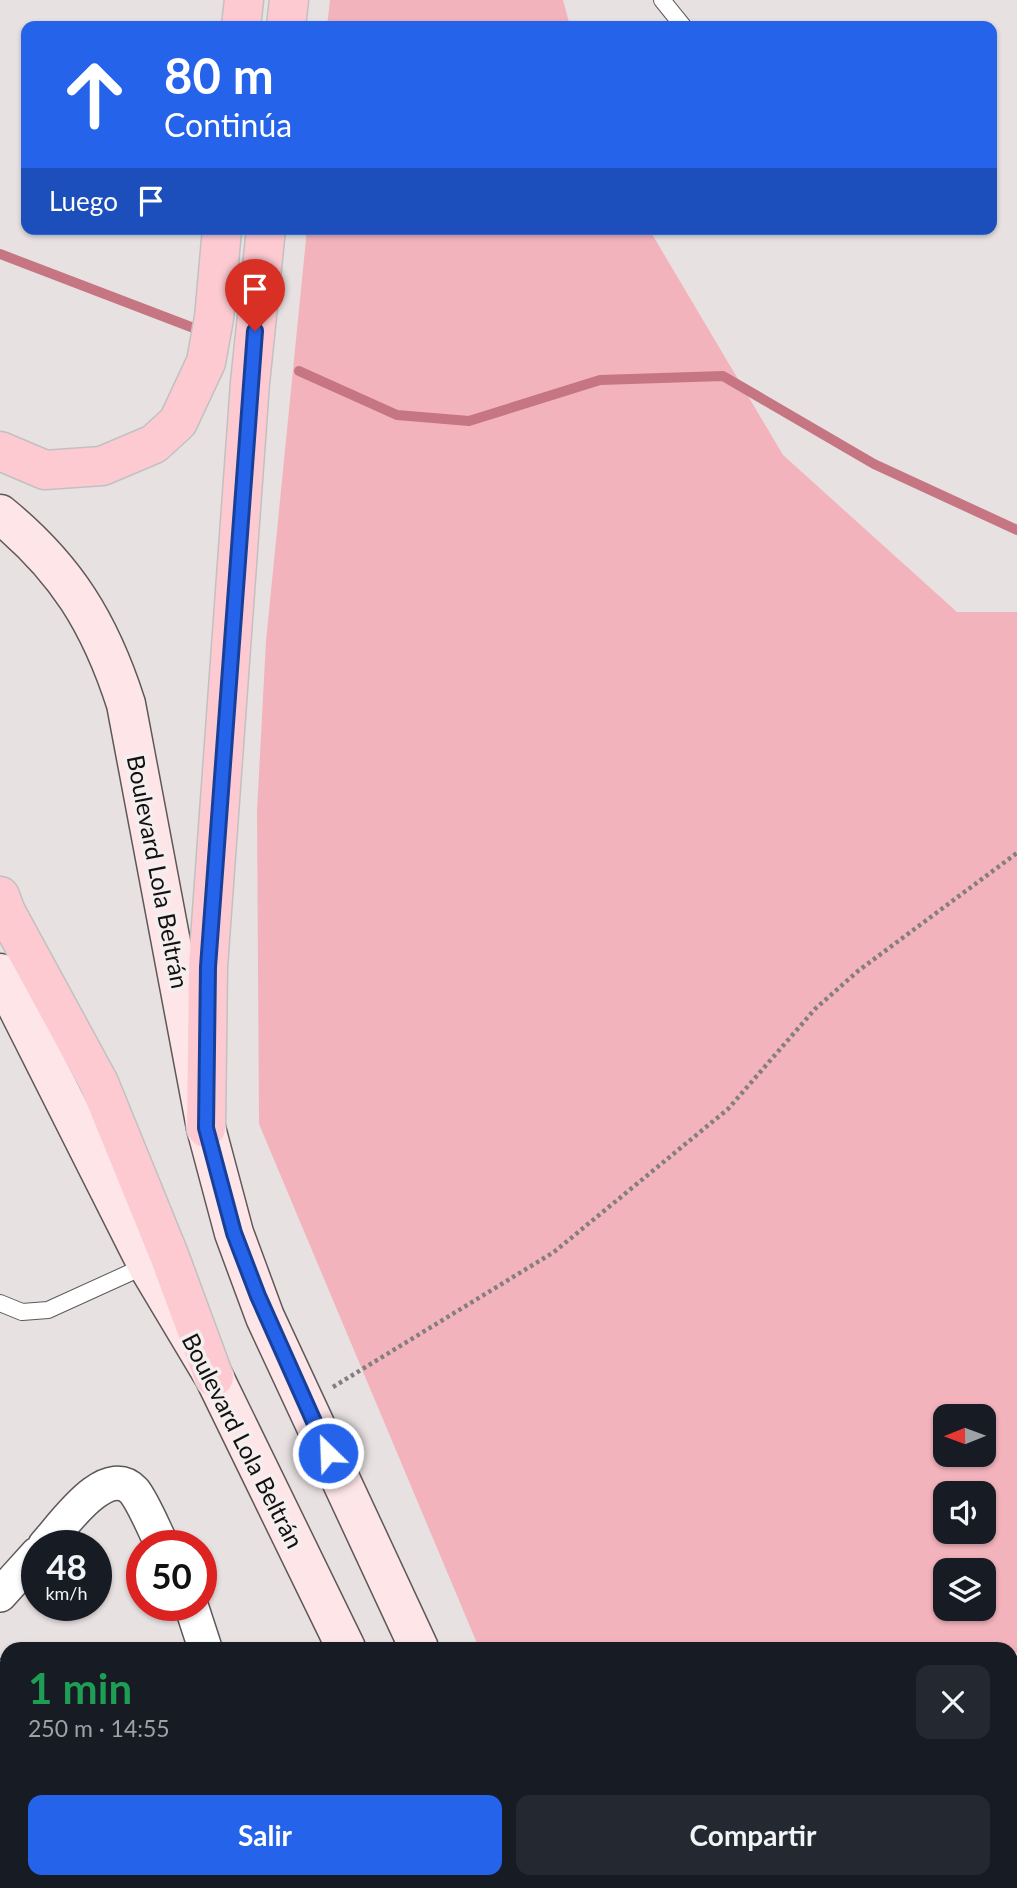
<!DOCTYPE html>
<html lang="es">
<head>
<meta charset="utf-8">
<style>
	:root { --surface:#171b24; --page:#242831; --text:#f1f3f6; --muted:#9ea1a6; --accent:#2563eb }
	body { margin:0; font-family:Lato,sans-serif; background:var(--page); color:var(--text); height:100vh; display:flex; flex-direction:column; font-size:26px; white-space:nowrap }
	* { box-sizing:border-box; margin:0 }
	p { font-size:23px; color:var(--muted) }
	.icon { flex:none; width:38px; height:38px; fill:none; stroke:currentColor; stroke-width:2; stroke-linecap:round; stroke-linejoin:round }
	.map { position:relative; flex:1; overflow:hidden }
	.sheet { position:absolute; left:0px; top:1642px; width:1018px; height:247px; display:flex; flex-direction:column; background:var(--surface); border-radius:21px 21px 0 0; box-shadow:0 2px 5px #0004 }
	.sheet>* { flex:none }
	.top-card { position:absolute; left:21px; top:21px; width:976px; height:214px; border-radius:14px; box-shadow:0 2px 5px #0004; background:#2563eb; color:#fff; overflow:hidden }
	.needle { width:46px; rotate:269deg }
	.fabs { position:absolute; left:933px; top:1404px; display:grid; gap:14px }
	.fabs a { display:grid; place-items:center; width:63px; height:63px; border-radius:14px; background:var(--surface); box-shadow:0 2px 5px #0004; font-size:35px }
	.speed { position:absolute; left:21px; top:1530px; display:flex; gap:14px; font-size:35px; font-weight:700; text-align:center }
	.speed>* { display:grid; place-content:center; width:91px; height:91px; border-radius:50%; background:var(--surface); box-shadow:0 2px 5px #0004; line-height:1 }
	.speed small { font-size:18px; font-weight:400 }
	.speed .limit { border:10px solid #d22; background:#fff; color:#111 }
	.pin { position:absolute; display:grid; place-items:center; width:60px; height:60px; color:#fff; margin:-72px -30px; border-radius:50% 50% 50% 0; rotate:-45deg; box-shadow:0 0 7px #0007 }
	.pin .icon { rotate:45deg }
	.me { position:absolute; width:77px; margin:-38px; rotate:336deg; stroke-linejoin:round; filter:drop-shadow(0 0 5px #0008) }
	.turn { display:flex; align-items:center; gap:24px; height:147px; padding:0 28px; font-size:32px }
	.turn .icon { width:91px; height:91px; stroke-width:2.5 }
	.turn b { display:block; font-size:49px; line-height:60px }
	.then { display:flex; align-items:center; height:66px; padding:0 28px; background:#0003; gap:14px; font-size:26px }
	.round { display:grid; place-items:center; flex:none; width:74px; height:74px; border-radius:14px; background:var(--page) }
	.headline { display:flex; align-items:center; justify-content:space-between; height:119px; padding:0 28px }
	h1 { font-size:42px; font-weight:700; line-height:52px; color:#1e9e55 }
	.primary-button { display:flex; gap:14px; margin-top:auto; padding:14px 28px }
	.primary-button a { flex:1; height:80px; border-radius:14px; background:var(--accent); color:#fff; font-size:28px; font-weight:700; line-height:80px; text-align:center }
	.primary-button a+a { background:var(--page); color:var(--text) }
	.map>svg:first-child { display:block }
</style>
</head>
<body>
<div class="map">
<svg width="1017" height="1888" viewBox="0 0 1017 1888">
	<rect width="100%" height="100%" fill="#e8e1e1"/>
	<path fill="#f3b3bc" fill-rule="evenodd" d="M330,0h233l7,26h-243z
		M307,229h342l134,226 174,157h60v1040l-5,4v-8h-533l-220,-524 -2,-313 9,-170zM945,1416h39v38h-39zM945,1493h39v38h-39zM945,1570h39v38h-39z
		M576,1881h115l-10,7h-102z"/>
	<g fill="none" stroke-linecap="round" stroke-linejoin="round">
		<path stroke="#c67683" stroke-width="10" d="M0,254l191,73
			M299,371l98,44 72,6 131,-41 123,-4 151,88 143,66"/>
		<g stroke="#5e5858" stroke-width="18">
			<path id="service" d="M662,0l21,26
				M0,1303l22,9 26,-2 99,-45"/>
		</g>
		<g stroke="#5e5858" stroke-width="36">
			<path id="minor" d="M45,1545c17,-18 61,-84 89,-54 9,11 21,40 28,54
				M0,1595l37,-41
				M191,1605l14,43
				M0,1676l7,17
				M1012,1722l5,-4
				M23,1881v7
				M216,1881v7
				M377,1888l10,-7
				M769,1888l10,-7"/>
		</g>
		<g stroke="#5e5858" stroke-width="41">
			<path id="secondary" d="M0,514c66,54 100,109 126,190l80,424 28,105 31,84 154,331
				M0,973l147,292 67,112 132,271
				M462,1881l4,7
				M535,1881l3,7"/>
		</g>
		<g stroke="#c1c1c1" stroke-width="41">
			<path id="primary" d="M241,26l3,-26
				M286,26l3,-26
				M0,451l45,19 57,-4 52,-22 24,-22 28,-60 8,-44 8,-89
				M0,896l6,16 93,171 70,172 45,122
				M206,1128l2,-161 42,-584 16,-154"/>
		</g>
		<path stroke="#847f7f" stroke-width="4.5" stroke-dasharray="3.5 3.5" stroke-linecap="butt" d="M333,1387l221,-135 174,-143 87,-100 43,-38 159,-118"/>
		<use href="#service" stroke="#fff" stroke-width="16"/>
		<use href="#minor" stroke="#fff" stroke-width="33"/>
		<use href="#secondary" stroke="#fee5e8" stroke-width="38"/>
		<use href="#primary" stroke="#fdcad2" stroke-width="38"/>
	</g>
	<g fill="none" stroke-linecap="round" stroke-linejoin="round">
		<g stroke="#184099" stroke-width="18">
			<path id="route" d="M255,331l-47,636 -2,161 28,105 24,63 70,157"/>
		</g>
		<use href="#route" stroke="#2563eb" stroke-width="12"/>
	</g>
	<g text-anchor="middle" stroke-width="7" stroke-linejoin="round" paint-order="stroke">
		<g font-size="24" fill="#121010" stroke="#f5eeef">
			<text transform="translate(157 872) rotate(79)" y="8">Boulevard Lola Beltrán</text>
			<text transform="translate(242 1441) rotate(63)" y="8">Boulevard Lola Beltrán</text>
		</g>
	</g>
</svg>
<div class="fabs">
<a><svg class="needle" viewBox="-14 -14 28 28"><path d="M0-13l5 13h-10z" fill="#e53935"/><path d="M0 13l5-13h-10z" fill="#9ea1a6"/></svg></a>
<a><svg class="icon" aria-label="sound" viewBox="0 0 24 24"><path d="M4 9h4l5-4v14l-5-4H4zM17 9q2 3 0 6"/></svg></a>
<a><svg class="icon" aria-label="layers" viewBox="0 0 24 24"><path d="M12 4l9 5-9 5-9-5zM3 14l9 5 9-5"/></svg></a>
</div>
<div class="speed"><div>48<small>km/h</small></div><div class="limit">50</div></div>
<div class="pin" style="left:255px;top:331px;background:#d93025"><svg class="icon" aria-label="arrive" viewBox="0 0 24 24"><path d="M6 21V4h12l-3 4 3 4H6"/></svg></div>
<svg class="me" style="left:328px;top:1453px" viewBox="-20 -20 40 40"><circle r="17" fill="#2563eb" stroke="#fff" stroke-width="3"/><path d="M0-11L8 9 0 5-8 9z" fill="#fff"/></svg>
<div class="top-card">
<div class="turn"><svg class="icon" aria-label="ahead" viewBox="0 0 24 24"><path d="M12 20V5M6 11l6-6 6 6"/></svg><div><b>80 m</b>Continúa</div></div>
<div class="then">Luego<svg class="icon" aria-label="arrive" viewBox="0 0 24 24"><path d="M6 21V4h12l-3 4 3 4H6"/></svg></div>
</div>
<section class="sheet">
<div class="headline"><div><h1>1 min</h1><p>250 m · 14:55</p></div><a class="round"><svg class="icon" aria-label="close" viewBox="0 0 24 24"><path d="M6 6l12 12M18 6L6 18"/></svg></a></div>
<div class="primary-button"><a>Salir</a><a>Compartir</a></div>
</section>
</div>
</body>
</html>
